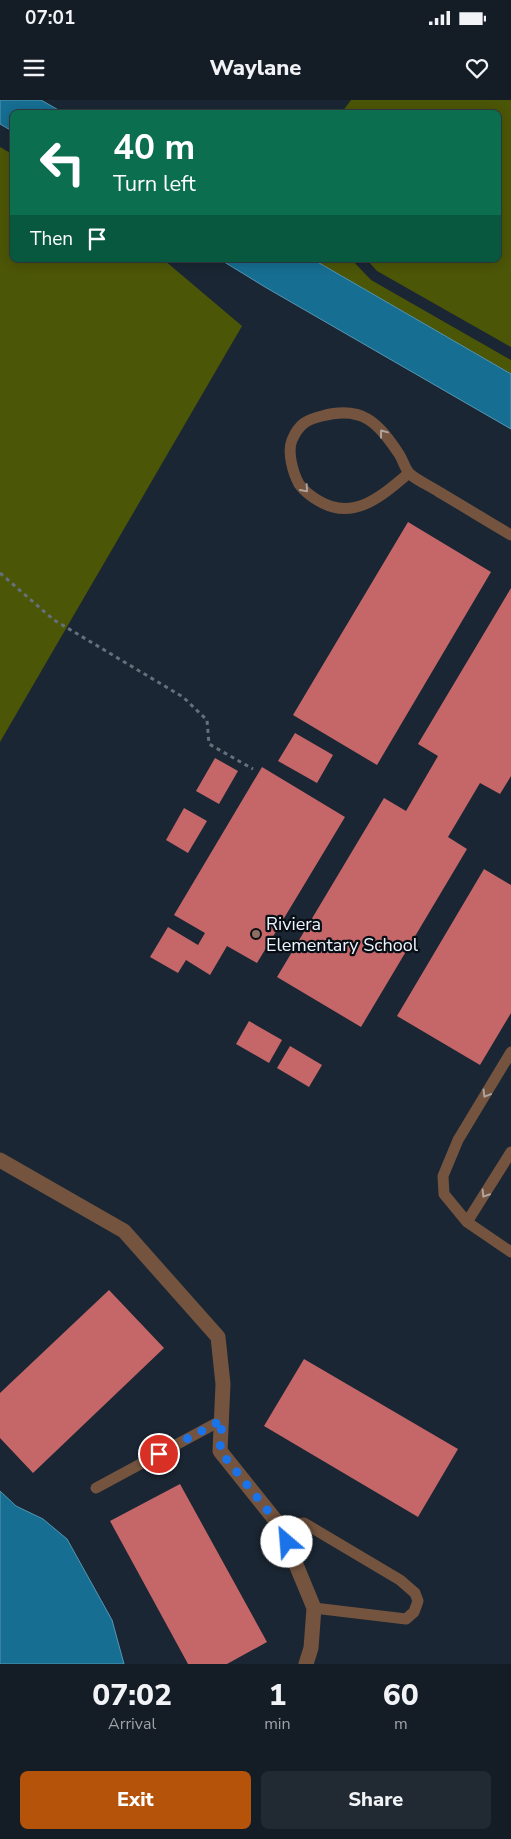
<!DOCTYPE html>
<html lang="en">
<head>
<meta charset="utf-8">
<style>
	:root { --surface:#141c26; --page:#212932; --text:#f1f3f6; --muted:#9da1a7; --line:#333a43; --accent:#b45309 }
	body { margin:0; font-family:"Nunito Sans",sans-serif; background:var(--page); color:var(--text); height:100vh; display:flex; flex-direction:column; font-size:19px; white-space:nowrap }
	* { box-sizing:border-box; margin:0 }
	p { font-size:16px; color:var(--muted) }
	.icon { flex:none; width:28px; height:28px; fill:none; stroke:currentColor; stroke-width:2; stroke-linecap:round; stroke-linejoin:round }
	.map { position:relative; height:1564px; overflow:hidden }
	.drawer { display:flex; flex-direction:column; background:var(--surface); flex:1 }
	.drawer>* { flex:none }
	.banner { position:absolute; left:10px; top:10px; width:491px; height:152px; border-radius:8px; box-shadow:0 2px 12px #0003,0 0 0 1px var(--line); background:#0b6e4f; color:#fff; overflow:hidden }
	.pin { position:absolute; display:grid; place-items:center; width:42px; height:42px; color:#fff; margin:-21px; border:2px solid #fff; border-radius:50%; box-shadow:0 1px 5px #0007 }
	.me { position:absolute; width:55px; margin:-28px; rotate:333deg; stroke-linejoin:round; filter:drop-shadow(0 0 4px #0008) }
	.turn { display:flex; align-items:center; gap:18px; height:105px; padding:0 20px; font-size:22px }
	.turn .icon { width:65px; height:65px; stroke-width:2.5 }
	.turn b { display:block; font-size:35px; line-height:42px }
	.then { display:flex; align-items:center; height:48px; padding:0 20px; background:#0003; gap:10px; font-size:19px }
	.eta { display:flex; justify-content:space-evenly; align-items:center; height:85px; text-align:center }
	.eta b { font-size:30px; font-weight:800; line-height:35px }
	.cta { display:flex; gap:10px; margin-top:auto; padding:10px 20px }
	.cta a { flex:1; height:58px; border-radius:8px; background:var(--accent); color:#fff; font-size:20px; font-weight:800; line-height:58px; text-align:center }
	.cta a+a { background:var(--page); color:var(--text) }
	.status { display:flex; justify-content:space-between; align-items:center; height:35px; padding:0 25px; background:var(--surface); direction:ltr }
	.status svg { height:14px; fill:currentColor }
	header { display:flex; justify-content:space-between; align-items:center; height:65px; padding:0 20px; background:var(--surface); font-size:22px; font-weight:800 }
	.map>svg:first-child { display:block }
</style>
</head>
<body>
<div class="status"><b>07:01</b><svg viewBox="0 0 49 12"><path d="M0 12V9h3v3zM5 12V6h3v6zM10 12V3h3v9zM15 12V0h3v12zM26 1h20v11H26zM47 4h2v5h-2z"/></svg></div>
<header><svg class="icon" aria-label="menu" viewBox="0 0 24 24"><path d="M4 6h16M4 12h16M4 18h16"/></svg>Waylane<svg class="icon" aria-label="heart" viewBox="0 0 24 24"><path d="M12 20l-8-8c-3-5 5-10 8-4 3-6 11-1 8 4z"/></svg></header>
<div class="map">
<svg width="511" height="1564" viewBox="0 0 511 1564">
	<rect width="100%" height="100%" fill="#1a2633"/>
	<path fill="#4c5607" d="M351,0h160v247l-134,-76 -10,-11h132v-148h-157z
		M0,47l12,7v106h152l78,66 -242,416z
		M314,160h38l19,20 140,80v14z"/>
	<path fill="#166e92" stroke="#5696b2" d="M0,0h41l21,12h-50v19l-12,-7z
		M221,160h93l197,114v55l-246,-142z
		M0,1391l16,15 27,13 24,20 45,81 12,44h-124z"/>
	<path fill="#c56768" d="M408,422l83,50 -114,193 -84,-50z
		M511,488v188l-11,18 -20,-11 -32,54 19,12 -106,178 -84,-50 107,-179 22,13 32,-55 -20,-12z
		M295,633l38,22 -16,28 -39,-22z
		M215,658l23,13 -19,33 -23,-13z
		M262,667l83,50 -88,146 -30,-17 -17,29 -24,-15 -8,13 -28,-16 18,-30 30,18 7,-12 -31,-18z
		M184,708l23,13 -19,32 -22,-13z
		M484,769l27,16v128l-31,52 -83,-49z
		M249,921l33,19 -13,23 -33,-19z
		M290,946l32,19 -13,22 -32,-19z
		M109,1190l55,58 -131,125 -33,-35v-45z
		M304,1259l154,90 -40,68 -154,-91z
		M180,1384l87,158 -40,22h-39l-78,-143z"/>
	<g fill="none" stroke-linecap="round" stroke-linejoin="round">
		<path stroke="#65707b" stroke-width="3" stroke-dasharray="4 4" stroke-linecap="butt" d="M0,473l54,47 129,77 24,23 2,24 44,25"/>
		<path stroke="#74543e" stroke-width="11" d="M409,373c-26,22 -55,49 -90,28 -7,-4 -15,-10 -20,-17 -6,-11 -12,-32 -7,-44 7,-16 14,-20 30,-24 41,-11 56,7 77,38 4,6 6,15 11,20 8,7 20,12 29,18 24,14 48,29 72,43
			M511,1052l-44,70 44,30
			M467,1122l-23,-28 -1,-18 15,-36 53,-88
			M96,1388l126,-68
			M280,1426l24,-3 96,57 15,13 3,8 -4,11 -8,7 -92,-11"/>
		<path stroke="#74543e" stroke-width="15" d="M0,1060l124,71 94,106 5,47 -3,67 60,75 34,82 -3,40 -5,16"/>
	</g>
	<defs><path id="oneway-chevron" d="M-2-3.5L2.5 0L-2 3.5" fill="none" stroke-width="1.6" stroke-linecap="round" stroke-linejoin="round" transform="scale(1.25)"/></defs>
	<g stroke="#b0a49e">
		<use href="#oneway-chevron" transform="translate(383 333) rotate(-127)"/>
		<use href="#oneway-chevron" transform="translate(305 389) rotate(49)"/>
		<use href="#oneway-chevron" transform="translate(486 994) rotate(121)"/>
		<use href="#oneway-chevron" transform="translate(485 1094) rotate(122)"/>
	</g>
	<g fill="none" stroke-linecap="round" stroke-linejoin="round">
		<path stroke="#1a73e8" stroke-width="9" stroke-dasharray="0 16.2" d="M159,1354l63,-34 -2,31 60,75 7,16"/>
	</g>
	<circle fill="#8d6e63" stroke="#090e14" stroke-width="2" cx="256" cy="834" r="5"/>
	<g text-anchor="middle" stroke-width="4.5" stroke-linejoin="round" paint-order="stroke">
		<g font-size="18" fill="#ecf4fd" stroke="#090e14" text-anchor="start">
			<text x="266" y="830">Riviera<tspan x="266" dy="21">Elementary School</tspan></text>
		</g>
	</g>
</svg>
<div class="pin" style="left:159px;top:1354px;background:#d93025"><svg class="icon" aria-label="arrive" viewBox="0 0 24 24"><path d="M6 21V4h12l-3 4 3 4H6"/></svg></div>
<svg class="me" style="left:287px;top:1442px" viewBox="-20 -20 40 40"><circle r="19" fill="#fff"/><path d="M0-13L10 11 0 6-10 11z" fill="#1a73e8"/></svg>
<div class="banner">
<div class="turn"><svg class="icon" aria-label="left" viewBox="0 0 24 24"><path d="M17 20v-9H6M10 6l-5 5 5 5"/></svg><div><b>40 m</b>Turn left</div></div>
<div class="then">Then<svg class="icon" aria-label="arrive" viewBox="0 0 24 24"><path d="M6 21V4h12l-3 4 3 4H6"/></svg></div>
</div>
</div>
<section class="drawer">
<div class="eta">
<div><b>07:02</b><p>Arrival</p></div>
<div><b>1</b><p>min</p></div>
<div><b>60</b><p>m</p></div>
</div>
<div class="cta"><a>Exit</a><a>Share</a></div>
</section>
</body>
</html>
